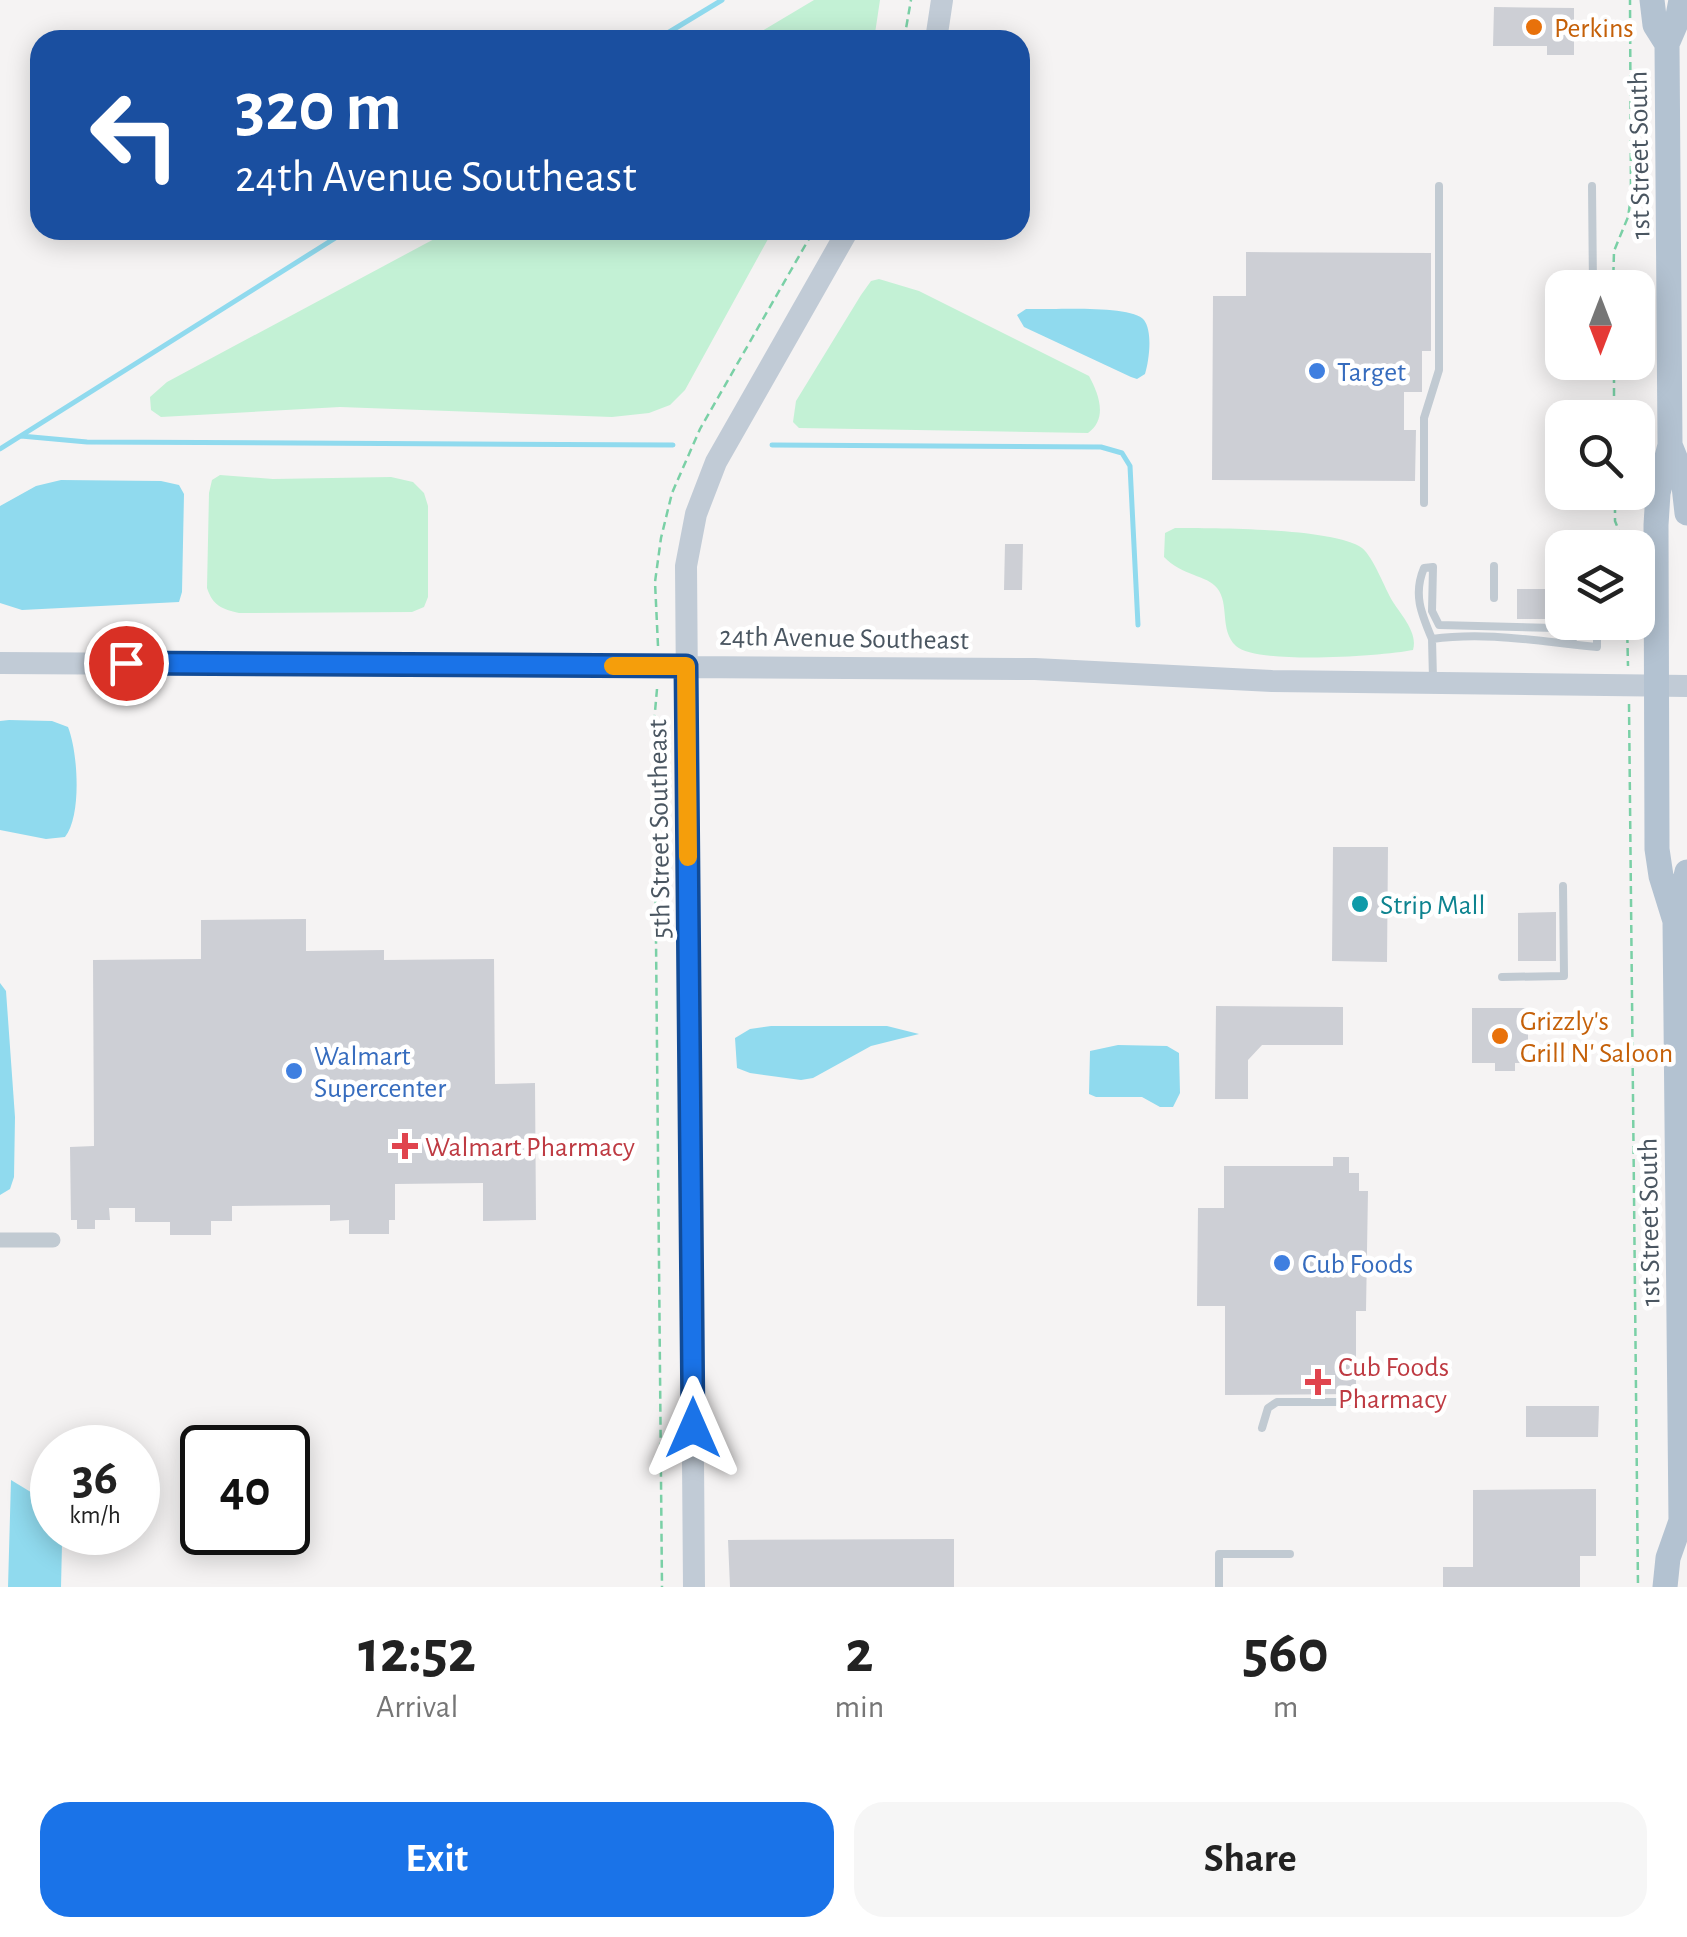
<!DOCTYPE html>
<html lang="en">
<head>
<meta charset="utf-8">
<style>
	:root { --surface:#fff; --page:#f6f6f6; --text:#222; --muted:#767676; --accent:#1a73e8 }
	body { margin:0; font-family:"Alegreya Sans",sans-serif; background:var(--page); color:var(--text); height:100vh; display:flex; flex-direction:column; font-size:38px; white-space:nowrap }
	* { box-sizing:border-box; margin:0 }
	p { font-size:32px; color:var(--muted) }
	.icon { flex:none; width:55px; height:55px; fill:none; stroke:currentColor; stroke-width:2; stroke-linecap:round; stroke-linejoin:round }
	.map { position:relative; height:1587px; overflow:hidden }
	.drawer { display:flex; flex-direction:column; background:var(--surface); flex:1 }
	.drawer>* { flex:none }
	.banner { position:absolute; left:30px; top:30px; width:1000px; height:210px; border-radius:30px; box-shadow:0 5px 25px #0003; background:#1a4fa0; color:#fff; overflow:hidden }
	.needle { width:65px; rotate:180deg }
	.fabs { position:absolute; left:1545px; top:270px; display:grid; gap:20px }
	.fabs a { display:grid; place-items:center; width:110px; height:110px; border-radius:20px; background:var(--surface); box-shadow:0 5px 25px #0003; font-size:50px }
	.speed { position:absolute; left:30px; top:1425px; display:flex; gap:20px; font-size:50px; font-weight:700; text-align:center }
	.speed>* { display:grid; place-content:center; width:130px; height:130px; border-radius:50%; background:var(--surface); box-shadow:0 5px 25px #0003; line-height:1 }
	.speed small { font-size:25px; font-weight:400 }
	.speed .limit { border:5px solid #111; border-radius:15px; background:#fff; color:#111 }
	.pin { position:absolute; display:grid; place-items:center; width:85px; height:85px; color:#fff; margin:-42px; border:5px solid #fff; border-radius:50%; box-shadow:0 2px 10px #0007 }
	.me { position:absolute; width:110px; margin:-55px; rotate:0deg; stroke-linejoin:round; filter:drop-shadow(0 0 8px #0008) }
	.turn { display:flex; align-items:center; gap:35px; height:210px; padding:0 40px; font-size:45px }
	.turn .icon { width:130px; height:130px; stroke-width:2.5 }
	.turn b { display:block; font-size:70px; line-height:85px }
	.eta { display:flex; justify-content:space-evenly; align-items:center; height:170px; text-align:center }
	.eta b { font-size:60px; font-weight:700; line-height:70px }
	.cta { display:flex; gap:20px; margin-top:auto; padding:20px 40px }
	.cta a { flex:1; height:115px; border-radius:30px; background:var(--accent); color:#fff; font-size:40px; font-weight:700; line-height:115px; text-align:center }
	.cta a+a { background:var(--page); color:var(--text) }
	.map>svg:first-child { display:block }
</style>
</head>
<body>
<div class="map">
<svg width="1687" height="1587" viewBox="0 0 1687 1587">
	<rect width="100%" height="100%" fill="#f5f3f3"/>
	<path fill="#c3f1d5" d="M814,0h66l-6,40h-127z
		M451,230h322l-88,160 -15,15 -21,8 -37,4 -272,-10 -179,10 -10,-7 -1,-13 17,-15z
		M879,279l40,12 170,85c10,18 19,43 -1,57l-289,-5 -6,-6 3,-21 65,-106 10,-14z
		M220,475l53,4 118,-2 22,5 11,11 4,13v91l-4,10 -12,5 -173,1c-17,-4 -26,-7 -32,-25l2,-95 3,-13z
		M1175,528c38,0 159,0 187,20 12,10 22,39 31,54 9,14 25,31 20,48 -30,6 -157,15 -177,-4 -17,-16 -6,-42 -19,-58 -10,-13 -35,-12 -53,-31l1,-24z"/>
	<path fill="#90daee" d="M1026,309c22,1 106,-5 118,11 9,12 5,41 1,54l-8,5 -6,-2 -107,-50 -7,-12z
		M61,480l100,1 18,4 5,9 -2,98 -3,10 -157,8 -22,-7v-97l36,-20z
		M9,720l43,1 16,6c10,25 14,89 -3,110l-19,2 -46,-9v-109z
		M0,983l6,8 9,126 -1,60 -4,12 -10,6z
		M771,1026h116l32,8 -48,12 -58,32 -12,2 -51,-7 -13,-5 -2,-30 15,-9z
		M1118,1045l49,1 12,7 1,40 -7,14h-13l-18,-10h-46l-7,-3 1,-43z
		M11,1480l41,25v27l7,1 3,11 -1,43h-53z"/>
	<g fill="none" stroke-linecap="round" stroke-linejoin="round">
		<path stroke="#90daee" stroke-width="5" d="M656,40l66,-40
			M21,436l66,6 586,3
			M772,445l329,2 21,6 8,13 8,159
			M0,449l348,-219"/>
	</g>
	<path fill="#cdcfd5" d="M1494,7l80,1v47h-27v-9h-54z
		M1246,252l185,1v98h-9v41h-18v38h12l-1,51 -203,-1 1,-184h33z
		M1005,544h18l-1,46h-18z
		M1517,589h34v6h11v24h-45z
		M1333,847h55l-1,115 -55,-1z
		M1556,912v49h-38v-48z
		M306,919v32l78,-1v10l110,-1 1,125 40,-1 1,137 -53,1v-38l-88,1v36h-6v14h-40v-14l-19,1v-16l-98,1v15h-21v14h-41v-13h-35v-14h-26l1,12h-15v9h-18v-9h-6l-1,-73 24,-1 -1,-186 108,-1v-39z
		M1216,1006l127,1v38h-81l-14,15v39h-33z
		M1472,1008h56v55h-13v8h-20v-8h-23z
		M1333,1157h16v16h10v18h9l-2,120h-10v83l-131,1v-89h-28l1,-98h26v-42h109z
		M1526,1406h73l-1,31h-72z
		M1596,1489v67h-16v31h-137v-20h30v-77z
		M954,1539v48h-224l-2,-47z"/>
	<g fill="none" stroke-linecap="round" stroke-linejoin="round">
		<path stroke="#7ad0a6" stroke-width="2.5" stroke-dasharray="8 5" stroke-linecap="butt" d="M904,40l7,-40
			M1613,288l1,-37 14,-34 3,-20 -1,-197
			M1614,362v56
			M1615,492v29l11,27
			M1627,622l1,44
			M658,646l-3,-64 6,-44 11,-45 28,-64 114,-199
			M657,689l-3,34 8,864
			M1629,704l9,883"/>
		<path stroke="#c1cad2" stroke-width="8" d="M1592,186l1,102
			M1424,503v-85l15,-48v-184
			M1494,566v32
			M1433,567l-9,1c-11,26 -3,45 8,71 56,-8 109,3 165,8v-25
			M1433,567l-1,44 7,14 117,3 17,14
			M1432,639l1,40
			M1502,977l62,-1 -1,-90
			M1262,1428l6,-20 9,-6h103
			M1219,1587v-33h71"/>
		<path stroke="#c1cad2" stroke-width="15" d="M0,1240h53"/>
		<path stroke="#c1cbd6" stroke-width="22" d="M936,40l6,-40
			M0,663l1035,6 237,12 415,5
			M694,1587l-8,-1021 10,-52 20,-52 132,-232"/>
		<path stroke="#b3c2d1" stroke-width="25" d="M1652,0l3,25 12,19
			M1670,445l13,32 4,36
			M1675,921l-14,-45 -4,-27 -1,-324 2,-32 12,-48 -3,-401 10,-23 4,-21
			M1665,1587l3,-29 13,-37 -6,-600 12,-49"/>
	</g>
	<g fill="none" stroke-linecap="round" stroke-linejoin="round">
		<g stroke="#114b97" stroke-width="25">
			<path id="route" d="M126,663l560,3 7,762"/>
		</g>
		<use href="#route" stroke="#1a73e8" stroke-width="18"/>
		<path stroke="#f59e0b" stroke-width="18" d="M613,666h73l2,191"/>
	</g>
	<g fill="#e8710a" stroke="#fff" stroke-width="4">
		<circle cx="1534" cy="27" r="10"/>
		<circle cx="1500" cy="1036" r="10"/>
	</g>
	<g fill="#3f7fe0" stroke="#fff" stroke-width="4">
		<circle cx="1317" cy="371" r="10"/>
		<circle cx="294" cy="1071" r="10"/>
		<circle cx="1282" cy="1263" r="10"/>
	</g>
	<circle fill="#0f9aa8" stroke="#fff" stroke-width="4" cx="1360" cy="904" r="10"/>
	<g fill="#e0444e" stroke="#fff" stroke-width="4">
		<path d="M400 1131h10v10h10v10h-10v10h-10v-10h-10v-10h10z"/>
		<path d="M1313 1367h10v10h10v10h-10v10h-10v-10h-10v-10h10z"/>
	</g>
	<g text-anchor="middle" stroke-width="9" stroke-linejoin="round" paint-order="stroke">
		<g font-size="28" fill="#c56008" stroke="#fff" text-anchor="start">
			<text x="1554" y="37">Perkins</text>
			<text x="1520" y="1030">Grizzly's<tspan x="1520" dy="32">Grill N' Saloon</tspan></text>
		</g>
		<g font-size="28" fill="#4a5661" stroke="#fff">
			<text transform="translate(1638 155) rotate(-91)" y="10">1st Street South</text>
			<text transform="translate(844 637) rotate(1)" y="10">24th Avenue Southeast</text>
			<text transform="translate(658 829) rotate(-91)" y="10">5th Street Southeast</text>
			<text transform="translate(1648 1222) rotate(-91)" y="10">1st Street South</text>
		</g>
		<g font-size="28" fill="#366cbe" stroke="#fff" text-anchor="start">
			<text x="1337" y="381">Target</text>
			<text x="314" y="1065">Walmart<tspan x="314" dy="32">Supercenter</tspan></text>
			<text x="1302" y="1273">Cub Foods</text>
		</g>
		<g font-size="28" fill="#0d838f" stroke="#fff" text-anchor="start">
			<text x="1380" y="914">Strip Mall</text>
		</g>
		<g font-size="28" fill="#be3a42" stroke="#fff" text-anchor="start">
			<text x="425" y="1156">Walmart Pharmacy</text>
			<text x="1338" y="1376">Cub Foods<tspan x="1338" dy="32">Pharmacy</tspan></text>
		</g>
	</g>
</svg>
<div class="fabs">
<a><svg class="needle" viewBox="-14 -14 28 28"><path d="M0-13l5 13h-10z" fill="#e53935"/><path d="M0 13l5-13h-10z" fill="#767676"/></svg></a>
<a><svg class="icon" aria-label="search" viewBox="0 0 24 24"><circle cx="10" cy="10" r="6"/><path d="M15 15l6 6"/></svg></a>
<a><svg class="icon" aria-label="layers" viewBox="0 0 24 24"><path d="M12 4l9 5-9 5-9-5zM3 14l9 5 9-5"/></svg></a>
</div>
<div class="speed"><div>36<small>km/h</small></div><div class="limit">40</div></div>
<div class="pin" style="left:126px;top:663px;background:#d93025"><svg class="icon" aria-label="arrive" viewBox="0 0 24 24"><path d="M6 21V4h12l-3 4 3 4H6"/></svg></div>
<svg class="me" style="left:693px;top:1428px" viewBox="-20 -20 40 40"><path d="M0-17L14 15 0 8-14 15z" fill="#1a73e8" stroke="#fff" stroke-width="4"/></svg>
<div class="banner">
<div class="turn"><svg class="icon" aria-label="left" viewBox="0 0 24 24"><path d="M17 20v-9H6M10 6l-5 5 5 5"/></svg><div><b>320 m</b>24th Avenue Southeast</div></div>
</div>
</div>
<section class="drawer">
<div class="eta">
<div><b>12:52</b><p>Arrival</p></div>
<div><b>2</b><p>min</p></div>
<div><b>560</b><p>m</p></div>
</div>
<div class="cta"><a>Exit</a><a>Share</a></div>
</section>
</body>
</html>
